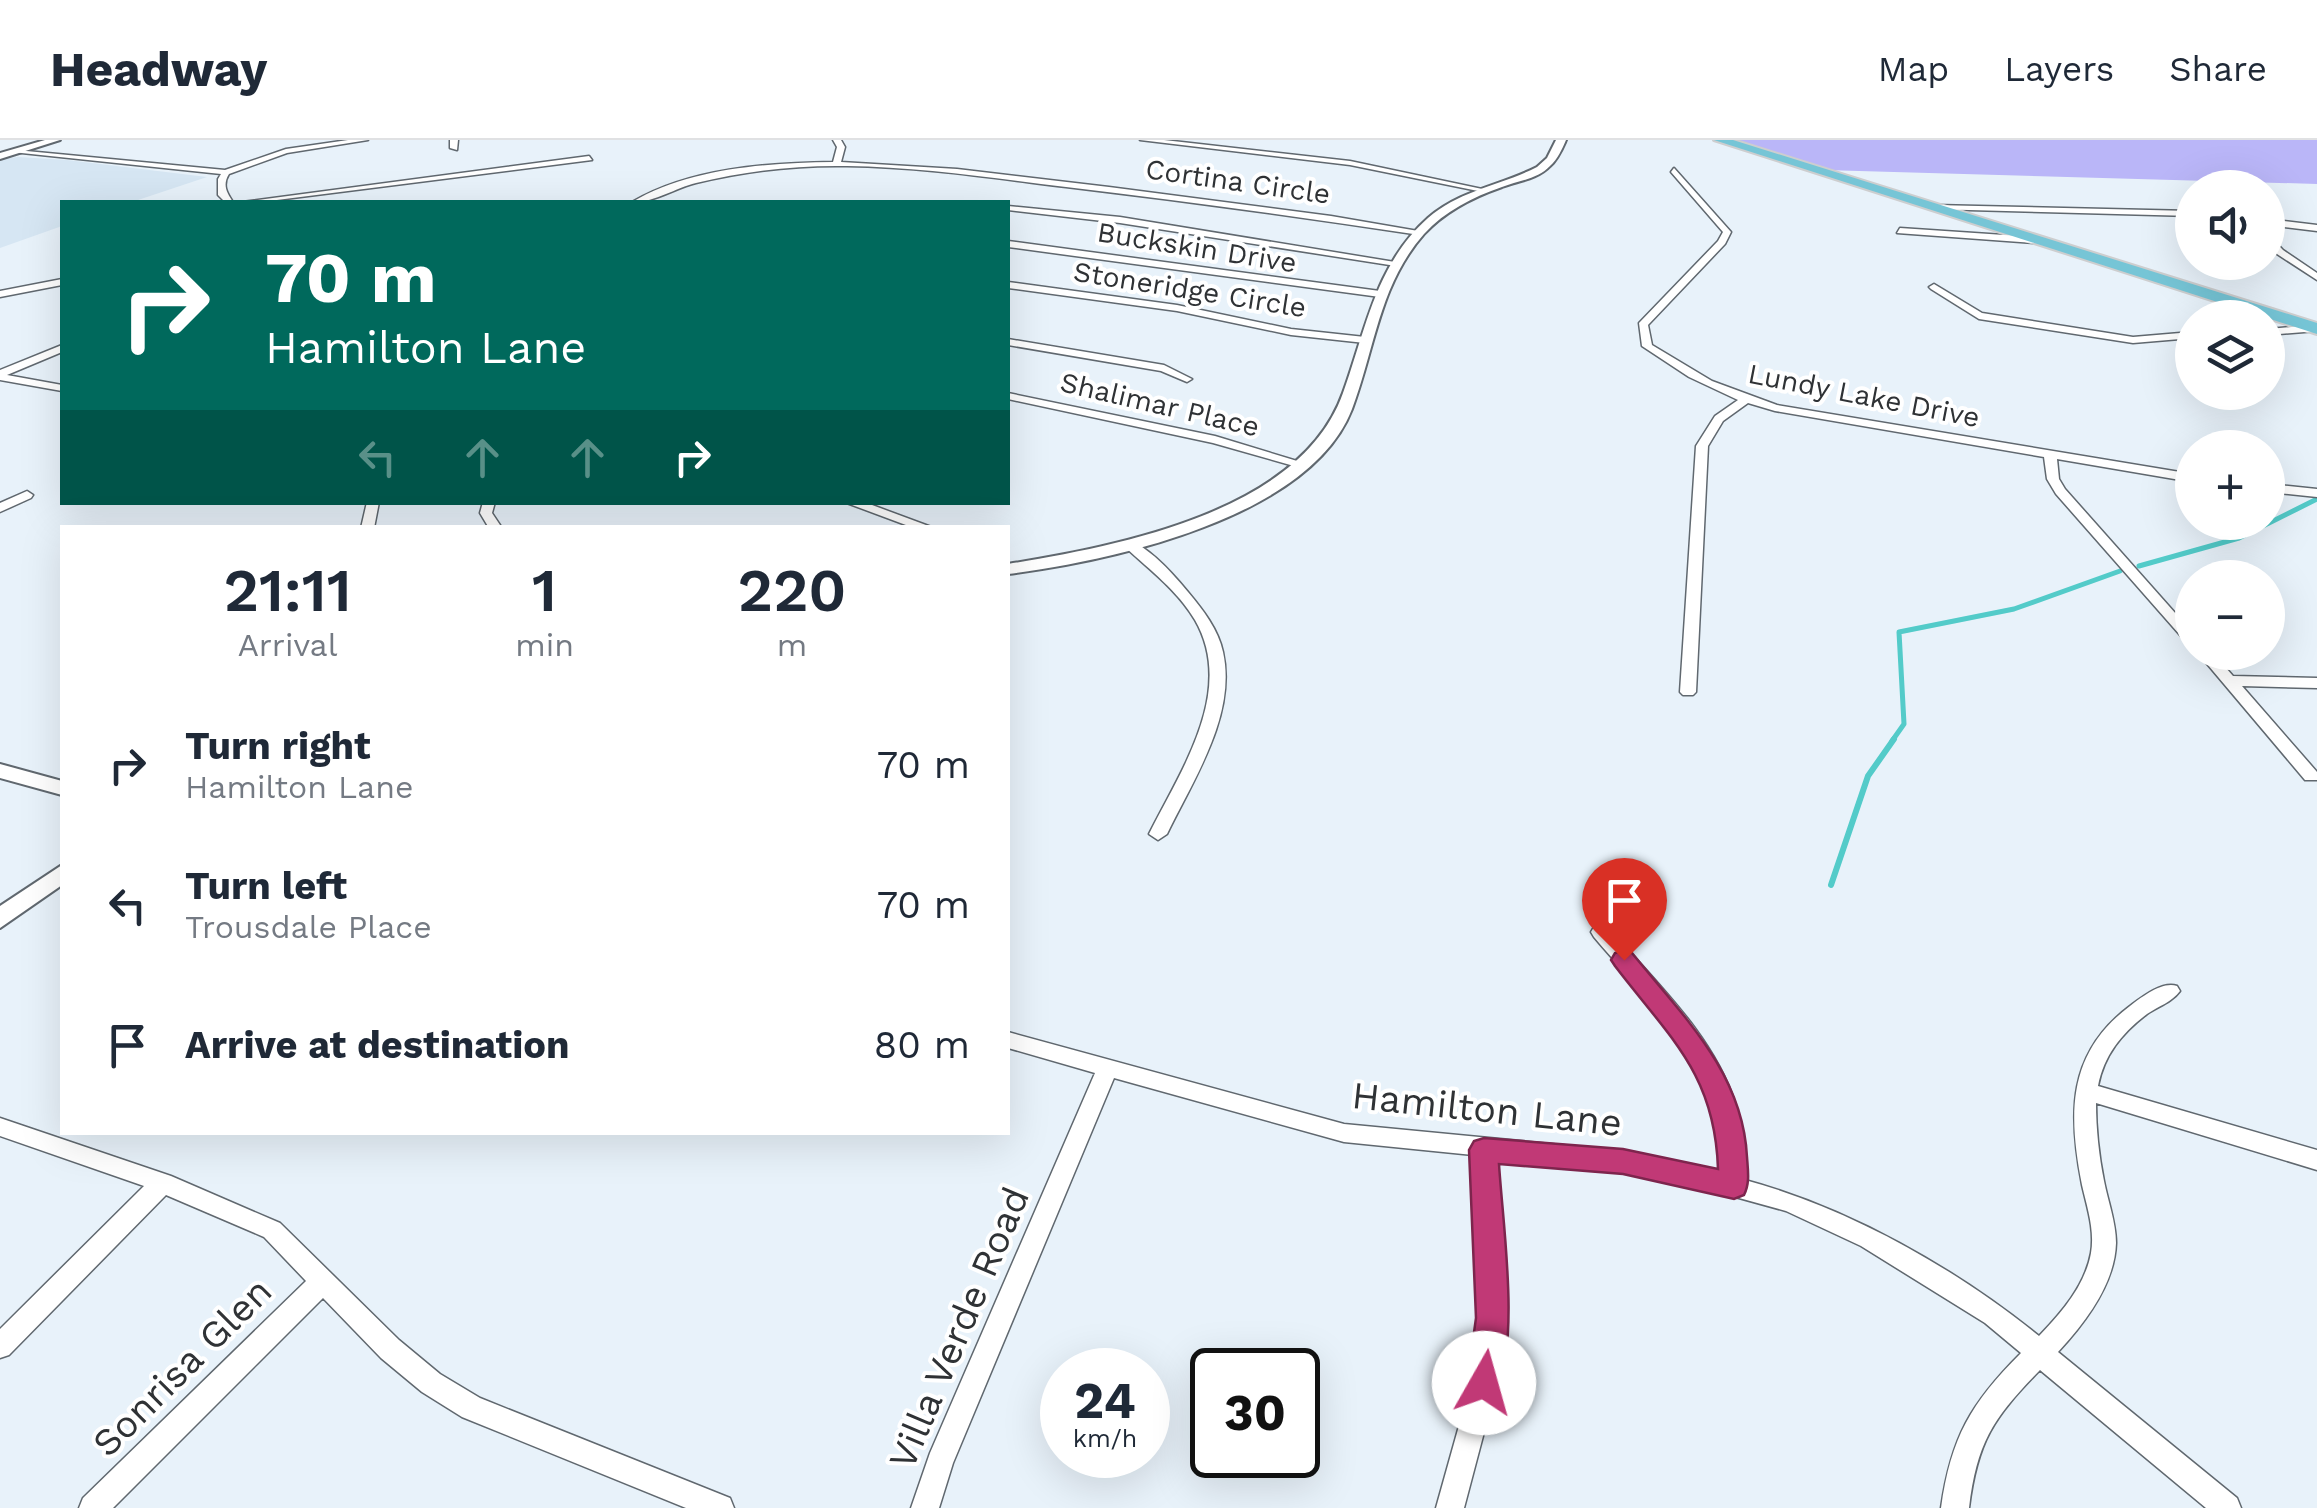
<!DOCTYPE html>
<html lang="en">
<head>
<meta charset="utf-8">
<style>
	:root { --surface:#fff; --page:#f2f2f3; --text:#1f2937; --muted:#747a83; --line:#e0e1e3 }
	body { margin:0; font-family:"Work Sans",sans-serif; background:var(--page); color:var(--text); height:100vh; display:flex; flex-direction:column; font-size:38px; white-space:nowrap }
	* { box-sizing:border-box; margin:0 }
	p { font-size:32px; color:var(--muted) }
	.icon { flex:none; width:55px; height:55px; fill:none; stroke:currentColor; stroke-width:2; stroke-linecap:round; stroke-linejoin:round }
	.map { position:relative; flex:1; overflow:hidden }
	.sheet { position:absolute; left:60px; top:385px; width:950px; height:610px; display:flex; flex-direction:column; background:var(--surface); border-radius:0px; box-shadow:0 10px 40px #0002 }
	.sheet>* { flex:none }
	.banner { position:absolute; left:60px; top:60px; width:950px; height:305px; border-radius:0px; box-shadow:0 10px 40px #0002; background:#00695c; color:#fff; overflow:hidden }
	.buttons { position:absolute; left:2175px; top:30px; display:grid; gap:20px }
	.buttons a { display:grid; place-items:center; width:110px; height:110px; border-radius:50%; background:var(--surface); box-shadow:0 10px 40px #0002; font-size:50px }
	.speed { position:absolute; left:1040px; top:1208px; display:flex; gap:20px; font-size:50px; font-weight:700; text-align:center }
	.speed>* { display:grid; place-content:center; width:130px; height:130px; border-radius:50%; background:var(--surface); box-shadow:0 10px 40px #0002; line-height:1 }
	.speed small { font-size:25px; font-weight:400 }
	.speed .limit { border:5px solid #111; border-radius:15px; background:#fff; color:#111 }
	.pin { position:absolute; display:grid; place-items:center; width:85px; height:85px; color:#fff; margin:-102px -42px; border-radius:50% 50% 50% 0; rotate:-45deg; box-shadow:0 0 10px #0007 }
	.pin .icon { rotate:45deg }
	.me { position:absolute; width:110px; margin:-55px; rotate:7deg; stroke-linejoin:round; filter:drop-shadow(0 0 8px #0008) }
	.turn { display:flex; align-items:center; gap:35px; height:210px; padding:0 40px; font-size:45px }
	.turn .icon { width:130px; height:130px; stroke-width:2.5 }
	.turn b { display:block; font-size:70px; line-height:85px }
	.lanes { display:flex; align-items:center; height:95px; padding:0 40px; background:#0003; justify-content:center; gap:50px; direction:ltr }
	.lanes .off { opacity:.35 }
	.eta { display:flex; justify-content:space-evenly; align-items:center; height:170px; text-align:center }
	.eta b { font-size:60px; font-weight:600; line-height:70px }
	ul { padding:0; list-style:none }
	li { display:flex; align-items:center; gap:30px; height:140px; padding:0 40px }
	li div { flex:1 }
	li b { display:block; font-size:38px }
	li em { font-style:normal }
	header { display:flex; align-items:center; gap:60px; box-sizing:border-box; height:140px; padding:0 50px; background:var(--surface); border-bottom:2px solid var(--line) }
	header strong { font-size:48px }
	nav { display:flex; gap:55px; margin-inline-start:auto; font-size:35px }
	.map>svg:first-child { display:block }
</style>
</head>
<body>
<header>
<strong>Headway</strong>
<nav><a>Map</a><a>Layers</a><a>Share</a></nav>
</header>
<div class="map">
<svg width="2317" height="1368" viewBox="0 0 2317 1368">
	<rect width="100%" height="100%" fill="#e8f2fa"/>
	<path fill="#d6e6f3" d="M18,17l49,3 140,17 -75,25h-70v24l-62,22v-89z"/>
	<path fill="#bab6f8" d="M1729,0h588v44l-493,-14z"/>
	<g fill="none" stroke-linecap="round" stroke-linejoin="round">
		<path stroke="#53cbc9" stroke-width="5" d="M2139,426l100,-28 78,-39
			M1892,601l12,-17 -5,-92 115,-23 106,-38"/>
		<path stroke="#53cbc9" stroke-width="6" d="M1831,745l37,-109 26,-37"/>
		<g stroke="#60686f" stroke-width="3">
			<path id="minor" d="M348,0h20l-81,13 -58,21c-7,11 -2,19 4,28h-8l-7,-7v-16l3,-5 -209,-22 4,-2 209,20 61,-21z
				M450,0h8l-1,10 -7,-2z
				M833,0h8l4,7 -4,15 116,7 152,18 222,29 93,16 -4,3c-118,-18 -236,-34 -354,-48 -73,-9 -146,-20 -219,-21 -51,-1 -101,5 -151,17 -21,5 -42,20 -64,19 58,-34 134,-39 201,-40l4,-15z
				M1140,0h24l186,21 137,29 -4,2 -133,-27z
				M589,16l3,4 -331,42h-19z
				M1674,28l57,64 -6,12 -77,81 4,20 60,36 65,24 415,69v8l-135,-23 2,20 6,10 127,143v12l-5,-1 -131,-149 -9,-15 -3,-22 -269,-46 -27,-8 -25,18 -15,25 -12,246 -3,3h-10l-3,-3 16,-246 19,-30 23,-16 -49,-23 -47,-31 -3,-23 79,-82 5,-9 -52,-60z
				M1934,65l258,6v5l-261,-7z
				M1008,66l112,11 281,46 -5,3 -276,-43 -112,-13z
				M2268,79l49,6v6l-49,-6z
				M1900,88l135,9 4,3 -4,3 -138,-10z
				M2268,94l15,16 34,23v7l-40,-26 -9,-12z
				M1008,101l372,50 5,3 -5,3 -372,-50z
				M62,139v6l-62,12v-6z
				M1008,142l169,23 114,24 74,8 5,3 -5,3 -74,-8 -114,-24 -169,-23z
				M1934,144l48,29 151,24 59,-5v6l-59,5 -154,-24 -48,-30 -2,-2z
				M2317,185v6l-49,4v-6z
				M1008,199l156,26 28,14 -5,3 -26,-11 -153,-26z
				M62,205v7l-55,23 55,10v6l-62,-11v-10z
				M1008,253l207,43 92,28 -6,4 -88,-25 -205,-44z
				M2268,344l49,5v8l-49,-5z
				M27,351l6,4 -2,3 -31,14v-9z
				M367,362h12l-5,26h-13z
				M483,362h12l-3,11 10,15h-13l-9,-15z
				M844,362h20l70,26h-20z
				M1131,401c21,9 43,34 57,51 15,18 30,37 35,60 14,63 -30,128 -56,182l-9,6 -9,-6c32,-64 87,-143 46,-214 -17,-29 -45,-50 -69,-72l-2,-3z
				M2197,512h15l21,24 84,2v10l-75,-2 75,86v8h-12z
				M1601,785l7,2c45,53 105,107 127,176 8,25 9,51 10,77 104,28 210,88 294,156 22,-23 46,-50 52,-83 4,-23 -4,-46 -9,-68 -14,-71 -15,-132 48,-179 12,-9 32,-25 47,-20l3,5c-8,11 -21,15 -33,23 -25,19 -43,41 -49,72l219,64v20l-221,-67c0,26 3,53 8,78 4,21 12,41 12,62 -1,41 -31,80 -58,109l179,146 4,10h-35l-166,-138c-46,47 -63,71 -71,138h-28c10,-71 30,-105 80,-155l-36,-30 -124,-77 -75,-35 -105,-29 -58,-11 -127,-13 8,160 -7,65 -33,125h-28l35,-125 9,-65 -7,-163 -129,-13 -230,-64 -161,385 -14,45h-28l19,-55 165,-380 -87,-25v-16l336,92 279,27 99,22c-1,-26 -2,-53 -11,-78 -23,-60 -76,-109 -117,-158l-3,-5 3,-5z
				M0,978l171,58 109,47 119,117 41,34 40,24 250,100 4,10h-48l-224,-91 -40,-25 -41,-34 -58,-60 -210,210h-34l4,-10 223,-217 -42,-44 -98,-42 -157,160 -9,3v-29l144,-143 -144,-50z"/>
		</g>
		<g stroke="#60686f" stroke-width="4">
			<path id="tertiary" d="M45,0h15l-60,19v-6z
				M1556,0h10c-4,9 -8,19 -16,26 -12,13 -32,15 -48,21 -29,10 -57,24 -78,47 -45,51 -49,114 -72,175 -42,109 -241,152 -344,165v-10c110,-18 293,-52 335,-171 23,-63 32,-128 85,-175 32,-28 72,-32 109,-51l10,-9z
				M0,624l62,17v14l-62,-17z
				M62,725v20l-62,43v-22z"/>
		</g>
		<g stroke="#cdcecf" stroke-width="4">
			<path id="primary" d="M1714,0h19l584,183v11z"/>
		</g>
		<use href="#minor" fill="#fff" fill-rule="evenodd"/>
		<use href="#tertiary" fill="#fff" fill-rule="evenodd"/>
		<use href="#primary" fill="#76c5d6" fill-rule="evenodd"/>
	</g>
	<path fill="#c13976" stroke="#7d254d" stroke-width="2.5" d="M1624,810l8,3c51,63 111,120 115,204 1,14 3,26 -3,38l-10,4 -111,-25 -124,-10c4,64 21,173 -3,231l-12,5 -12,-5 -5,-12 9,-65 -7,-168 5,-9 10,-3 139,11 95,20c-3,-95 -48,-131 -103,-203l-4,-6 4,-7z"/>
	<g text-anchor="middle" stroke-width="8" stroke-linejoin="round" paint-order="stroke">
		<g font-size="28" fill="#2f3235" stroke="#fff">
			<text transform="translate(1238 41) rotate(8)" y="10">Cortina Circle</text>
			<text transform="translate(1197 107) rotate(9)" y="10">Buckskin Drive</text>
			<text transform="translate(1190 149) rotate(9)" y="10">Stoneridge Circle</text>
			<text transform="translate(1864 255) rotate(11)" y="10">Lundy Lake Drive</text>
			<text transform="translate(1160 264) rotate(13)" y="10">Shalimar Place</text>
		</g>
		<g font-size="38" fill="#2f3235" stroke="#fff">
			<text transform="translate(1487 969) rotate(6)" y="13">Hamilton Lane</text>
			<text transform="translate(959 1188) rotate(-67)" y="13">Villa Verde Road</text>
			<text transform="translate(182 1227) rotate(-45)" y="13">Sonrisa Glen</text>
		</g>
	</g>
</svg>
<div class="buttons">
<a><svg class="icon" aria-label="sound" viewBox="0 0 24 24"><path d="M4 9h4l5-4v14l-5-4H4zM17 9q2 3 0 6"/></svg></a>
<a><svg class="icon" aria-label="layers" viewBox="0 0 24 24"><path d="M12 4l9 5-9 5-9-5zM3 14l9 5 9-5"/></svg></a>
<a>+</a>
<a>−</a>
</div>
<div class="speed"><div>24<small>km/h</small></div><div class="limit">30</div></div>
<div class="pin" style="left:1624px;top:820px;background:#d93025"><svg class="icon" aria-label="arrive" viewBox="0 0 24 24"><path d="M6 21V4h12l-3 4 3 4H6"/></svg></div>
<svg class="me" style="left:1484px;top:1243px" viewBox="-20 -20 40 40"><circle r="19" fill="#fff"/><path d="M0-13L10 11 0 6-10 11z" fill="#c13976"/></svg>
<div class="banner">
<div class="turn"><svg class="icon" aria-label="right" viewBox="0 0 24 24"><path d="M7 20v-9h11M14 6l5 5-5 5"/></svg><div><b>70 m</b>Hamilton Lane</div></div>
<div class="lanes"><svg class="icon off" aria-label="left" viewBox="0 0 24 24"><path d="M17 20v-9H6M10 6l-5 5 5 5"/></svg><svg class="icon off" aria-label="ahead" viewBox="0 0 24 24"><path d="M12 20V5M6 11l6-6 6 6"/></svg><svg class="icon off" aria-label="ahead" viewBox="0 0 24 24"><path d="M12 20V5M6 11l6-6 6 6"/></svg><svg class="icon" aria-label="right" viewBox="0 0 24 24"><path d="M7 20v-9h11M14 6l5 5-5 5"/></svg></div>
</div>
<section class="sheet">
<div class="eta">
<div><b>21:11</b><p>Arrival</p></div>
<div><b>1</b><p>min</p></div>
<div><b>220</b><p>m</p></div>
</div>
<ul>
<li><svg class="icon" aria-label="right" viewBox="0 0 24 24"><path d="M7 20v-9h11M14 6l5 5-5 5"/></svg><div><b>Turn right</b><p>Hamilton Lane</p></div><em>70 m</em></li>
<li><svg class="icon" aria-label="left" viewBox="0 0 24 24"><path d="M17 20v-9H6M10 6l-5 5 5 5"/></svg><div><b>Turn left</b><p>Trousdale Place</p></div><em>70 m</em></li>
<li><svg class="icon" aria-label="arrive" viewBox="0 0 24 24"><path d="M6 21V4h12l-3 4 3 4H6"/></svg><div><b>Arrive at destination</b></div><em>80 m</em></li>
</ul>
</section>
</div>
</body>
</html>
